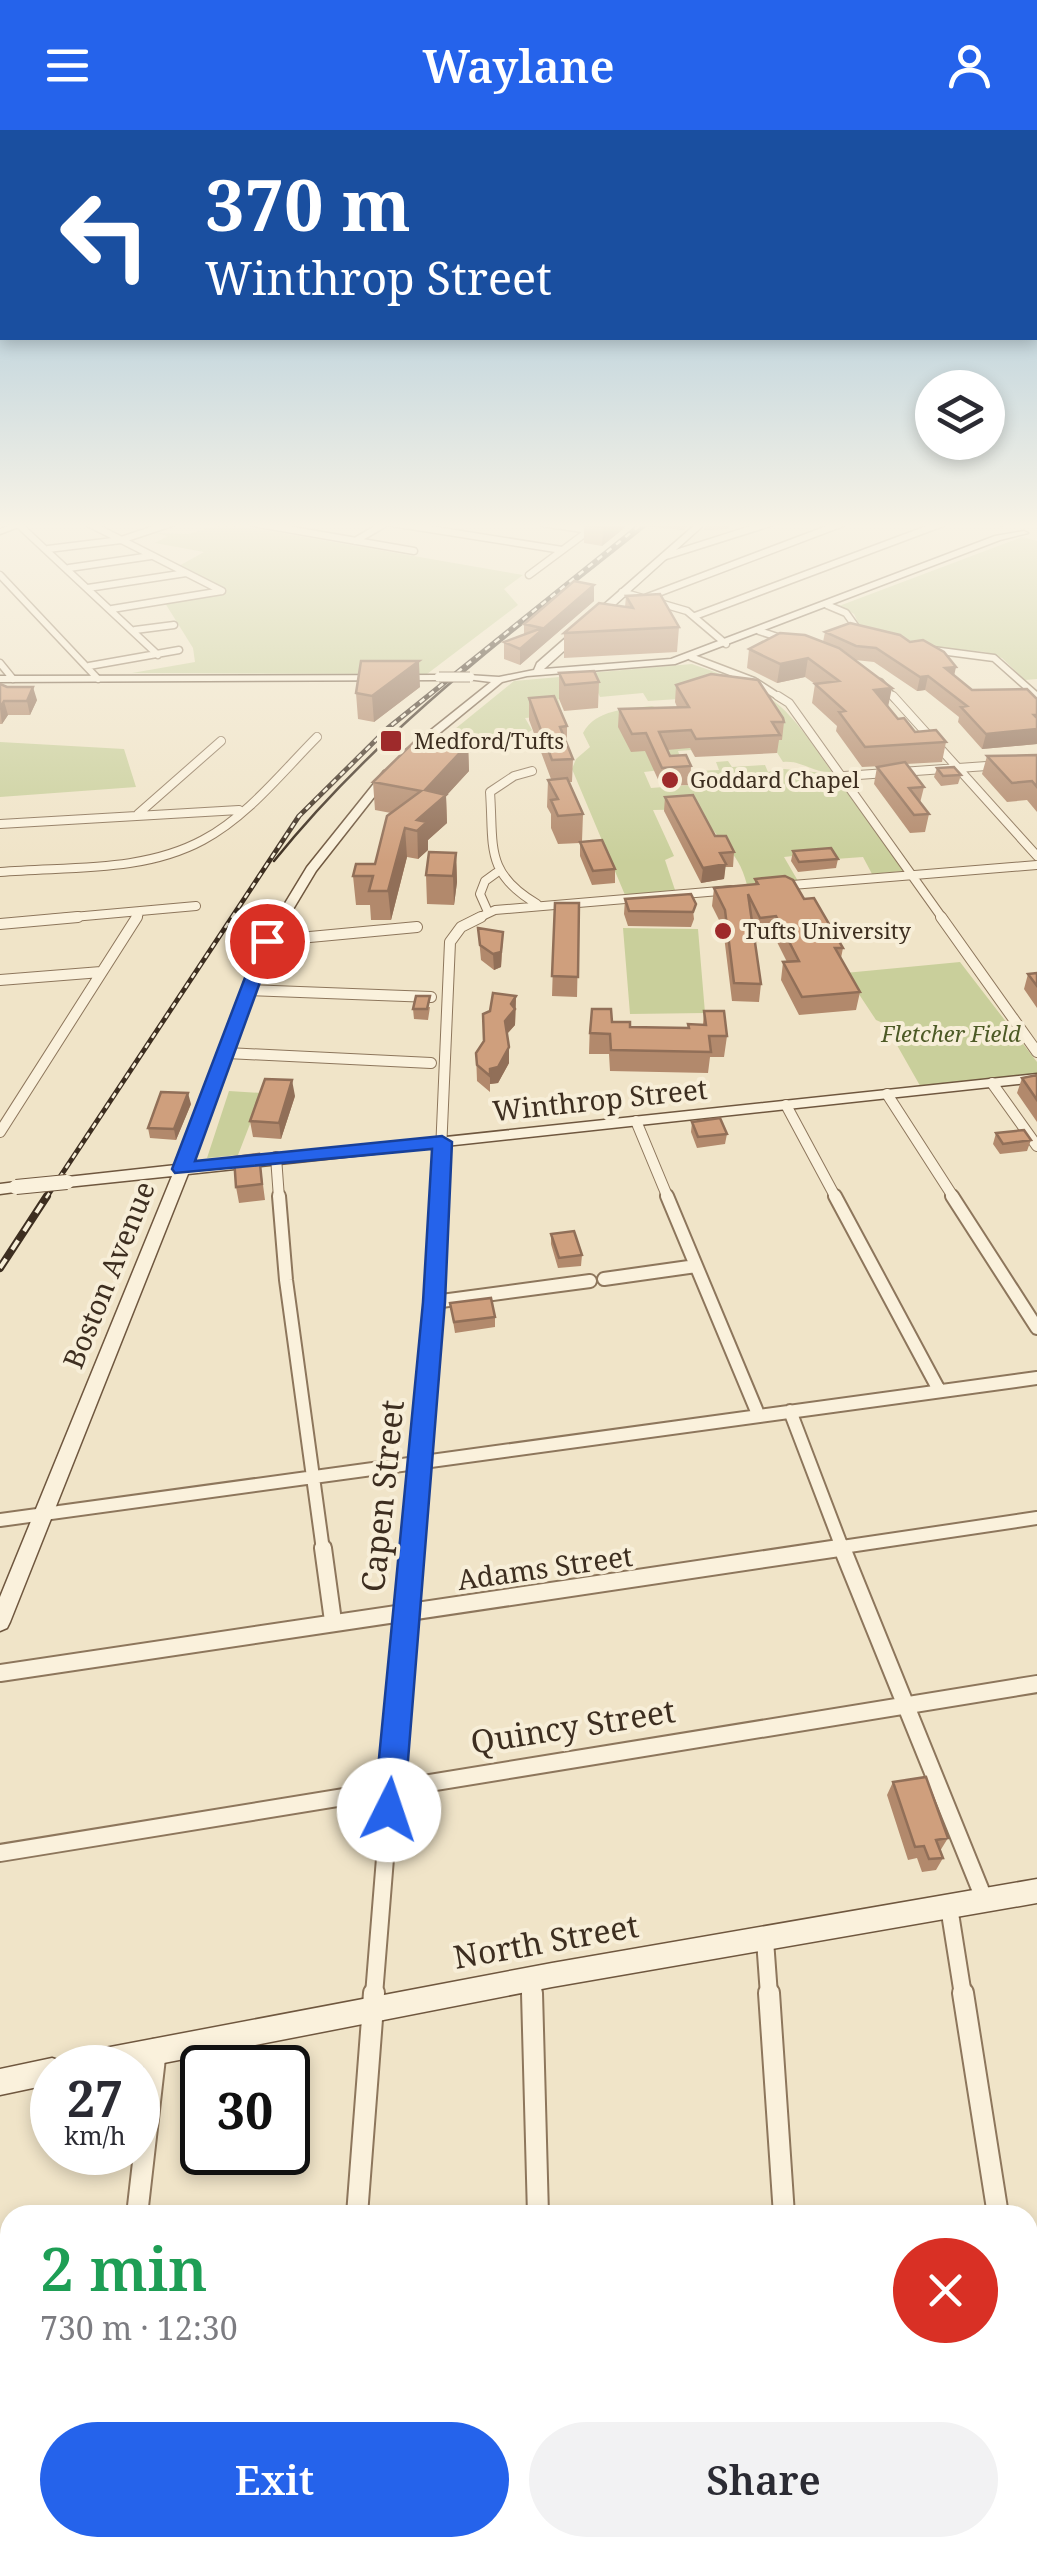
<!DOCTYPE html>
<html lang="en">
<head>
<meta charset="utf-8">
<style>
	:root { --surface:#fff; --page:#f2f2f3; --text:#2b2b33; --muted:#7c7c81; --accent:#2563eb }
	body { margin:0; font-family:"Noto Serif",serif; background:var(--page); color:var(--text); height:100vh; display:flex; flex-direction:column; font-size:38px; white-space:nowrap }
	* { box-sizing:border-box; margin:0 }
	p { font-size:32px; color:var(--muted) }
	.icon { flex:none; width:55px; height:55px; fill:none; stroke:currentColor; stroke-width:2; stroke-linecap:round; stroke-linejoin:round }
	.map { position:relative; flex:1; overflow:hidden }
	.details { position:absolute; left:0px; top:2075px; width:1038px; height:352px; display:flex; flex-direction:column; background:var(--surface); border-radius:30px 30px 0 0; box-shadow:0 5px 15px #0003 }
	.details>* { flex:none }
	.guide { position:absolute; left:0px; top:0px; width:1038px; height:210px; box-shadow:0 5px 15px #0003; background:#1a4fa0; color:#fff; overflow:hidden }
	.buttons { position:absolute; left:915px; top:240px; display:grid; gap:20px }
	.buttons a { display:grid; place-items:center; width:90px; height:90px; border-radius:50%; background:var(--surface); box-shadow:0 5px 15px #0003; font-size:50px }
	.speed { position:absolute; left:30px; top:1915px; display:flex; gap:20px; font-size:50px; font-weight:700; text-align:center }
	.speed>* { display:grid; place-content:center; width:130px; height:130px; border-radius:50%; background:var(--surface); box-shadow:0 5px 15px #0003; line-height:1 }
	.speed small { font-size:25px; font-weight:400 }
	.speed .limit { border:5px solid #111; border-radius:15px; background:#fff; color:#111 }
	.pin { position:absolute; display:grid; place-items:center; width:85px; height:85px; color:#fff; margin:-42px; border:5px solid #fff; border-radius:50%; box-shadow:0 2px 10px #0007 }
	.me { position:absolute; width:110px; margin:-55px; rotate:4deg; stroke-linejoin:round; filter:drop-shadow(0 0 8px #0008) }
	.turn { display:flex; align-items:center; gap:35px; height:210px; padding:0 40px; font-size:45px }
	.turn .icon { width:130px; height:130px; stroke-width:2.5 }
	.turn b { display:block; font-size:70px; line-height:85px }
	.round { display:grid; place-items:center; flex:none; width:105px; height:105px; border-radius:52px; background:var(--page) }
	.overview { display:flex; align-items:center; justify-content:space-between; height:170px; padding:0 40px }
	h1 { font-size:60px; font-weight:600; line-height:75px; color:#1e9e55 }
	.cta { display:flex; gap:20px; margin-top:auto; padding:20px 40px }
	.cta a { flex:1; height:115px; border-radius:60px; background:var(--accent); color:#fff; font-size:40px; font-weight:600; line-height:115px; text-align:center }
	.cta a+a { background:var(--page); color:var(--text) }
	header { display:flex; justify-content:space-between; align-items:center; height:130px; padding:0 40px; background:var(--accent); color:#fff; font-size:45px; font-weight:600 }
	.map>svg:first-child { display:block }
</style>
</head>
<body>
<header><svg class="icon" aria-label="menu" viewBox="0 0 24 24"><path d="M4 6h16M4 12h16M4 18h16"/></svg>Waylane<svg class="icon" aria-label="person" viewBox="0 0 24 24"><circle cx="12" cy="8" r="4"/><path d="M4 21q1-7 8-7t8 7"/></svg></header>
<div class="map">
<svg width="1037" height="2426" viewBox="0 0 1037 2426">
	<rect width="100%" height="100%" fill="#f0e4c8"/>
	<path fill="#c9cf9b" d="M223,393l300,52 -19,14 14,16 -91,69 -295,-1 63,-11 -2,-14 -28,-45 62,-11 -50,-25 27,-15 -49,-9 13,-7 -14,-3 35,1z
		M1022,407l15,4v138l-12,1 -23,-22 -17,-6 -69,-7 -54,-14 -8,-17 -15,-8z
		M692,534c84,29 90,36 140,108 -20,1 -30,-12 -49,-10l-14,-22h11l-87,-42 -45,3 -5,-8 -43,4 -11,-24z
		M582,545l9,21 -33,3 5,16 -38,3 7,12c-26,19 -53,9 -82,3l64,-52z
		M652,576l19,7 24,44 -4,-7 -13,1 3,8 -12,10 -25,3 7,16 51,-4 -6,-13 23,-1 -3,-8 12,-1 4,6 33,-2 3,7 16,-3 50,5 69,97 -31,3 -9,-17 -28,2 -7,-7 -44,5 14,24 -51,4c-9,-38 -31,-41 -46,-76l-48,1 21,46 -9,4 10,30 -50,5 -53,-126 4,-10 14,-12 -7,-14c13,-24 44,-24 69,-27z
		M0,612l124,7 12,38 -136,10z
		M623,798l75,1 7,84 -75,1z
		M960,832l77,100v16l-114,13 -38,-67 -9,-4 -31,-47z
		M229,961l33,2 -24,62 -31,3z"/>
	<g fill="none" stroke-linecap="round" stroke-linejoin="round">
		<g stroke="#8d765c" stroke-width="9">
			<path id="street-far5" d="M17,393l141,132
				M88,393l134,68
				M253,393l161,28
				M392,393l170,27
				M542,393l47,7
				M355,411l31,-18
				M48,419l73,-9 51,-17
				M663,427l107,-34
				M69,438l82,-12
				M0,445l98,104
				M529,445l70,-52
				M88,458l98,-15
				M622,462l65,19 39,33
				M645,468l198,-75
				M827,475l19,8 15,21
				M112,479l110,-18
				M695,486l248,-93
				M135,500l39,-5
				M759,501l31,10
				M925,519l69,9 43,38
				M691,527l63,24 28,18
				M0,533l13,16
				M89,536l90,-16
				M880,552l15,17"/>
		</g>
		<g stroke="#8d765c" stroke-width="10">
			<path id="street-far4" d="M778,566l11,7 154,216
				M893,566l144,160
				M532,641l-18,5 -24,16c4,54 -6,81 47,112
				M844,646l157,-11
				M138,684l83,-73
				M0,694l239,-14
				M0,742c68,-6 142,1 203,-32 45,-24 79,-68 114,-103
				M780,756l257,-21
				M488,782l-8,-18 5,-13 11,-8
				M51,789l145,-13
				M135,789l5,-7
				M476,789l19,-9 236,-20"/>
		</g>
		<g stroke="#8d765c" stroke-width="12">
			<path id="street-far3" d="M941,787l96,135
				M0,794l78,-7
				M267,811l150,-14
				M0,850l101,-8
				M248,860l183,7
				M227,923l204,10
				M992,953l45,63
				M887,964l67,104
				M786,975l50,93
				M636,991l32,77
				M0,1002l137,-215
				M276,1027l3,41
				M439,1068l11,-256 11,-15 20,-10"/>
		</g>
		<g stroke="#8d765c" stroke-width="16">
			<path id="street-far2" d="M279,1066l7,84 37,270
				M667,1066l91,218
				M835,1066l104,194
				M952,1066l85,132
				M604,1149l92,-13
				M434,1172l156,-21
				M790,1281l53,139
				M0,1390l1037,-142
				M409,1420l25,-248 5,-106
				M822,1420l215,-32"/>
		</g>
		<g stroke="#8d765c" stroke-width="20">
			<path id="street-far1" d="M323,1418l10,73
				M842,1418l143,353
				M0,1543l839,-125
				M0,1723l1037,-169
				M949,1777l14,88
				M765,1810l4,55
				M532,1849v16
				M374,1865l36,-447"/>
		</g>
		<g stroke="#8d765c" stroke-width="24">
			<path id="street" d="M532,1863l6,222
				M769,1863l15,222
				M963,1863l35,222
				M137,2085l19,-166
				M357,2085l17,-222
				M1028,2273l9,61
				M0,2332h10
				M538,2418v8
				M805,2418v8
				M328,2426l1,-8"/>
		</g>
		<g stroke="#6f573f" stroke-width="3">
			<path id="secondary" d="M18,393h11l-29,11v-5z
				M697,393h9l-162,146 127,-10 324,-123 29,-5 4,2 -28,7 -325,124 -148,12 -25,6 -88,72h-8v-4l85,-68 -24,-3v-4l32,2 35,-7 3,-7z
				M995,393h9l1,1 -4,2z
				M442,545l2,2 -5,3 -439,2v-6z
				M388,640l5,3 -77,98 -48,80 -76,213 845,-90v8l-849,92 -178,448 -3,6 -7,3v-34l172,-421 -105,11 -8,-5 8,-5 109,-12 80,-214 51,-84 77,-96z
				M16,1052l6,1 2,4 -2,4 -22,3v-10z
				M1037,1749v24l-485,84 -414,81h-86v16l-52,11v-26l52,-11 6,2 10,-5 484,-92z"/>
		</g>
		<use href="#street-far5" stroke="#faf1dc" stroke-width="6"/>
		<use href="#street-far4" stroke="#faf1dc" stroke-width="8"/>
		<use href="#street-far3" stroke="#faf1dc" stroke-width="10"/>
		<use href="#street-far2" stroke="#faf1dc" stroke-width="12"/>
		<use href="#street-far1" stroke="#faf1dc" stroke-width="16"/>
		<use href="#street" stroke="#faf1dc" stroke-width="20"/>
		<use href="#secondary" fill="#faf1dc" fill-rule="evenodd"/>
		<path stroke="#3d2e20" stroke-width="2.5" d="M274,731c107,-133 242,-232 375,-338"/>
		<g stroke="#3d2e20" stroke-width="5">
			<path id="rail-far1" d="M46,1068l253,-382 89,-88 255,-205"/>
		</g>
		<g stroke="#3d2e20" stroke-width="8">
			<path id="rail" d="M0,1138l47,-72"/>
		</g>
		<use href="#rail-far1" stroke="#f7eed8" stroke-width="2.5" stroke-dasharray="6" stroke-linecap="butt"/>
		<use href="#rail" stroke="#f7eed8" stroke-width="4" stroke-dasharray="11" stroke-linecap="butt"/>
		<g stroke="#6f573f" stroke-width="11" stroke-linecap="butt">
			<path id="secondary-bridge-far1" d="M439,547h31"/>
		</g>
		<g stroke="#6f573f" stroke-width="16" stroke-linecap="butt">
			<path id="secondary-bridge" d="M16,1057l51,-5"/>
		</g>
		<use href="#secondary-bridge-far1" stroke="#faf1dc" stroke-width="9"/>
		<use href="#secondary-bridge" stroke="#faf1dc" stroke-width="14"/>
	</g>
	<path fill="#b2896c" d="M587,393h105l-8,7 -56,-5 -26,21 -18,-3v-18z
		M705,393h29l-7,6 -23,1z
		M594,455v16l-74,64 -16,-6v-17l20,-8v-10z
		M626,466l53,31 -2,25 -113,6v-25l61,-26z
		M850,493l104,53 18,14 65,9v45l-55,5 -24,-27 1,-5 -34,-27 -8,1 -43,-29 -19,-2 43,59 17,13 31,10 -4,20 -36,2 18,23 -4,16 9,11 -4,18 -15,1 -36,-49 3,-17 5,-1 -20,1 -26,-36 1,-5 -25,-23 3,-19 -10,-7 -28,6 -30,-15 2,-19 74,-7 2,-10z
		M559,543l40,9 -1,26 -34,3 -5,-12z
		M0,554l37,16 -7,15h-22l-6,9h-2z
		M676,555l108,37 -2,18h-3l-2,13 -82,4 -5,-9 -23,2 3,6 21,10 -1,19 -29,1 -16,-35 -14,1 -13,-25 1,-18 58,-2 -2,-5z
		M420,557l-46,35 -16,-3 -2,-26z
		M529,568l38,28v18l6,15 -1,23h-3l14,32 -1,27 33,28v14l-23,2 -12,-29v-13l-22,1 -7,-16v-14l-4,-7 1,-27 3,-1 -22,-59z
		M468,614l1,27 -23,25 1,27 -19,17v10l-10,9 -11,-2 -16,63h-20l-1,-15h-14l-3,-29 22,-12 16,-51 -16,-3 -2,-28z
		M1037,625v57l-10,-12 -20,2 -25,-28 5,-18z
		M937,638l24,7 -3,9 -17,2 -7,-9z
		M665,667l69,55 -1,15h-8l-1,12 -23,4 -37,-72z
		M793,721l45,8 -2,9 -38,4 -7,-11z
		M456,723l1,29 -3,23 -27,-1 -1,-29z
		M755,749l49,20 39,49 -2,10 19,34 -4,18 -57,5 -18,-35 2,-18h4l-14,-28 -15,2 -6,-11 9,59 -2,18 -27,-1 -9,-73 -11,-22 2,-18 41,-3z
		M691,764l3,25 -3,8 -63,-1 -4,-12 1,-15z
		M555,773h24l-2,94 -25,-1z
		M478,798l25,4 -2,35 -7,3 -13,-10z
		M1037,843v35l-13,-19 4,-15z
		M516,866l-1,29 -8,9 2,29 -11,20 -8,1v8l-13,-11 -1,-28 8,-12 6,-30z
		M430,877l-2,13 -14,-1 -1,-10z
		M704,881l23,25 -3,21h-14l-2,16 -98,-2 -1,-17h-20l1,-32h22l18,5 58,1 15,-4z
		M1037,945v47l-20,-29 5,-15z
		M295,966l-14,43 -28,-2 -3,-16z
		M191,974l-15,36 -26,-2 -2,-10z
		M692,992l35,12 -2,10 -28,4 -6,-16z
		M996,1003l35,7 -4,11 -27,3 -7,-10z
		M259,1024l6,46 -26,3 -3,-16z
		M551,1104l31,21 -1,11 -23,2 -7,-24z
		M450,1173l45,14v10l-40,6z
		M893,1652l55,56 -8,13 3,7 -7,12 -14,2 -5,-14 -9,2 -21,-65z"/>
	<path fill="#916f58" d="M608,393h20v2l-26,21 1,-19z
		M594,455v16l-74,64v-16z
		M808,528l-3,19 -28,6 3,-19z
		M419,531l1,26 -46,35 -2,-26z
		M956,537l-3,14 -8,-13z
		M928,546l-3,14 -8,1 3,-14z
		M33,557l4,13 -7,15 -3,-14z
		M892,558l-4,19 -14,-17z
		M4,571l4,14 -6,9 -2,-16z
		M1037,599v15l-55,5 4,-15z
		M468,614l1,27 -23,25 1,27 -19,17v10l-10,9 -1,-39 8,-30z
		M405,698l2,29 -16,63 -3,-29z
		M456,723l1,29 -3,23 -1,-29z
		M726,734l-2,15 -23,4 2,-15z
		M503,802l-2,35 -7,3 -1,-16z
		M516,866l-1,29 -10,11v-15z
		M509,917v16l-11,20 -8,1v-15z
		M292,950l3,16 -14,43 -2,-16z
		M188,963l3,11 -15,36 -2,-11z"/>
	<path fill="#cf9f7d" stroke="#916f58" stroke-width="2.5" d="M587,393h21l-5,4 -19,-2z
		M574,451l20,4 -74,64 -16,-7 38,-14 -18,-4z
		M660,464l19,33 -115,6 35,-30 34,5 -7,-12z
		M850,493l50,12 10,7 13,-2 21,12 12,15 -11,1 27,22 55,-1 10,10v16h-3l3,3v11l-51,5 -25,-27 6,-1 -39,-30 -8,1 -44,-29 -20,-2 -31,-14z
		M780,503l25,2 34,13 53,40 -18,2 24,29 6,-1 11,14 21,-2 10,12 -81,5 -26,-35 6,-1 -30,-27 24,-3 -31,-23 -28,6 -31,-15z
		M361,531h58l-47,35 -16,-3z
		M594,541l5,11 -34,3 -6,-12z
		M711,544l47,6 25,38 1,4h-12l8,13 -84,4 -5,-9 -32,2 11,24 16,-1 5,11 -29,2 -16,-35 -14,1 -13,-25 70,-2 -13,-22z
		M0,554l7,3h26l-6,14h-23l-4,7z
		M554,566l13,30 -7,1 13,32 -21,1 -23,-62z
		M420,606l48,8 -43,46 21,5 -29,25 10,2 -10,9 -12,-3 -17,63h-19l4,-15h-20l3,-12h19l12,-48 34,-25 -48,-9z
		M1037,625v32l-5,-6 -20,2 -25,-27z
		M905,632l19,25 -15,1 20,26 -15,1 -37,-48z
		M954,637l7,8 -18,1 -6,-8z
		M567,648l16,36 -25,2 -7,-16 7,-1 -10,-19z
		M693,665l22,41h11l8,16 -14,1 6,11 -23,4 -38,-71z
		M602,710l13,29 -22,2 -13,-29z
		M831,718l7,11 -39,3 -6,-11z
		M429,722l27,1 -3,23 -27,-1z
		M785,746l8,4 11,19 10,-1 29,50h-8l25,44 -58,5 -19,-35 16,-1 -23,-45 -16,2 -12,-24 13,90 -27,-1 -9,-73 -11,-22 44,-4 -3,-5z
		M691,764l5,10 -3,8 -64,-1 -4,-12z
		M555,773h24l-1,74 -26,-1z
		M478,798l25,4 -2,20 -8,2 -13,-9z
		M1037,843v13l-9,-12z
		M493,863l23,3 -5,8 4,5 -10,12 4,26 -11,20 -8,2v7l-13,-11 -1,-12 8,-12 -1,-27 7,-3z
		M416,866h14l-3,13h-14z
		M592,879h19l1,13h18v5l59,1 -1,-4 18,1 -2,-14h20l3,25h-18l2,16 -100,-2 -1,-16 -20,-1z
		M1037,945v25l-15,-22z
		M265,949l27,1 -13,43 -29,-2z
		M161,962l27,1 -14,36 -26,-1z
		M720,988l7,16 -29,3 -6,-15z
		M1024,1000l7,10 -28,4 -7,-11z
		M259,1024l3,30 -26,3 -2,-30z
		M574,1101l8,24 -23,3 -8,-24z
		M491,1168l4,19 -41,5 -4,-19z
		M926,1647l22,61 -12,2 7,18 -14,1 -5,-13 -9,1 -22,-65z"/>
	<linearGradient id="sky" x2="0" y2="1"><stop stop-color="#8fbad6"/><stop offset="0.54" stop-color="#f8f3e6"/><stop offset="1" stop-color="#f8f3e6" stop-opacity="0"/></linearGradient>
	<rect width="1037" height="733" fill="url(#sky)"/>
	<path fill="#2563eb" stroke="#184099" stroke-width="2.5" d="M267,806l8,5 -80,220 247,-25 10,6 -7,160 -41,508 -5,10 -10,4 -11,-4 -4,-10 49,-508 9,-153 -257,24 -3,-4 87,-228z"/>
	<g fill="#9e2a2b" stroke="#f7eed8" stroke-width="4">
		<rect x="379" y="599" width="24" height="24" rx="5"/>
		<circle cx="670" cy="650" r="10"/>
		<circle cx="723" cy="801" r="10"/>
	</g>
	<g text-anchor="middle" stroke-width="8" stroke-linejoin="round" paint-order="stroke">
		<g font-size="22" fill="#3d2e20" stroke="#f7eed8" text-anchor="start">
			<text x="414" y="619">Medford/Tufts</text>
			<text x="690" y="658">Goddard Chapel</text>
			<text x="743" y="809">Tufts University</text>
		</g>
		<g font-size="22" font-style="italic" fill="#4d5a26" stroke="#f7eed8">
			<text x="951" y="912">Fletcher Field</text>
		</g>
		<g font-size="28" fill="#3d2e20" stroke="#f7eed8">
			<text transform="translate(600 970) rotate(-6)" y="10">Winthrop Street</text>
			<text transform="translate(109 1145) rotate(-68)" y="10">Boston Avenue</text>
			<text transform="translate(545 1438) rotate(-8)" y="10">Adams Street</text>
		</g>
		<g font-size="32" fill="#3d2e20" stroke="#f7eed8">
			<text transform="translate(383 1366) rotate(-84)" y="11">Capen Street</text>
			<text transform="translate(573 1597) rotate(-9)" y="11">Quincy Street</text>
			<text transform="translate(546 1812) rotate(-10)" y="11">North Street</text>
		</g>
	</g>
</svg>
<div class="buttons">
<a><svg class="icon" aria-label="layers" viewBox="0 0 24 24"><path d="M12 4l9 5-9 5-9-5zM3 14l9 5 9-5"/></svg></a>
</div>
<div class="speed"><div>27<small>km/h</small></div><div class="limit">30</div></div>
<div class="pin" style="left:267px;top:811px;background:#d93025"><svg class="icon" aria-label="arrive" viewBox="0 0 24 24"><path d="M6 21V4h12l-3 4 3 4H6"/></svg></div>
<svg class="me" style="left:389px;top:1680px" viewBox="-20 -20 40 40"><circle r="19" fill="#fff"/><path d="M0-13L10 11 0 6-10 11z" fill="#2563eb"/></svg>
<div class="guide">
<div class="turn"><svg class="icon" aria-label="left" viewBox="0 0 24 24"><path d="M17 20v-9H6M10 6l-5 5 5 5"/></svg><div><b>370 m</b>Winthrop Street</div></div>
</div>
<section class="details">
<div class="overview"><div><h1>2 min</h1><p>730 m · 12:30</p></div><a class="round" style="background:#d93025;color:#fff"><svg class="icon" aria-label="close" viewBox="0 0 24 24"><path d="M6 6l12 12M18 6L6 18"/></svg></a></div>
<div class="cta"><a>Exit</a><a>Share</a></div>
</section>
</div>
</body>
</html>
